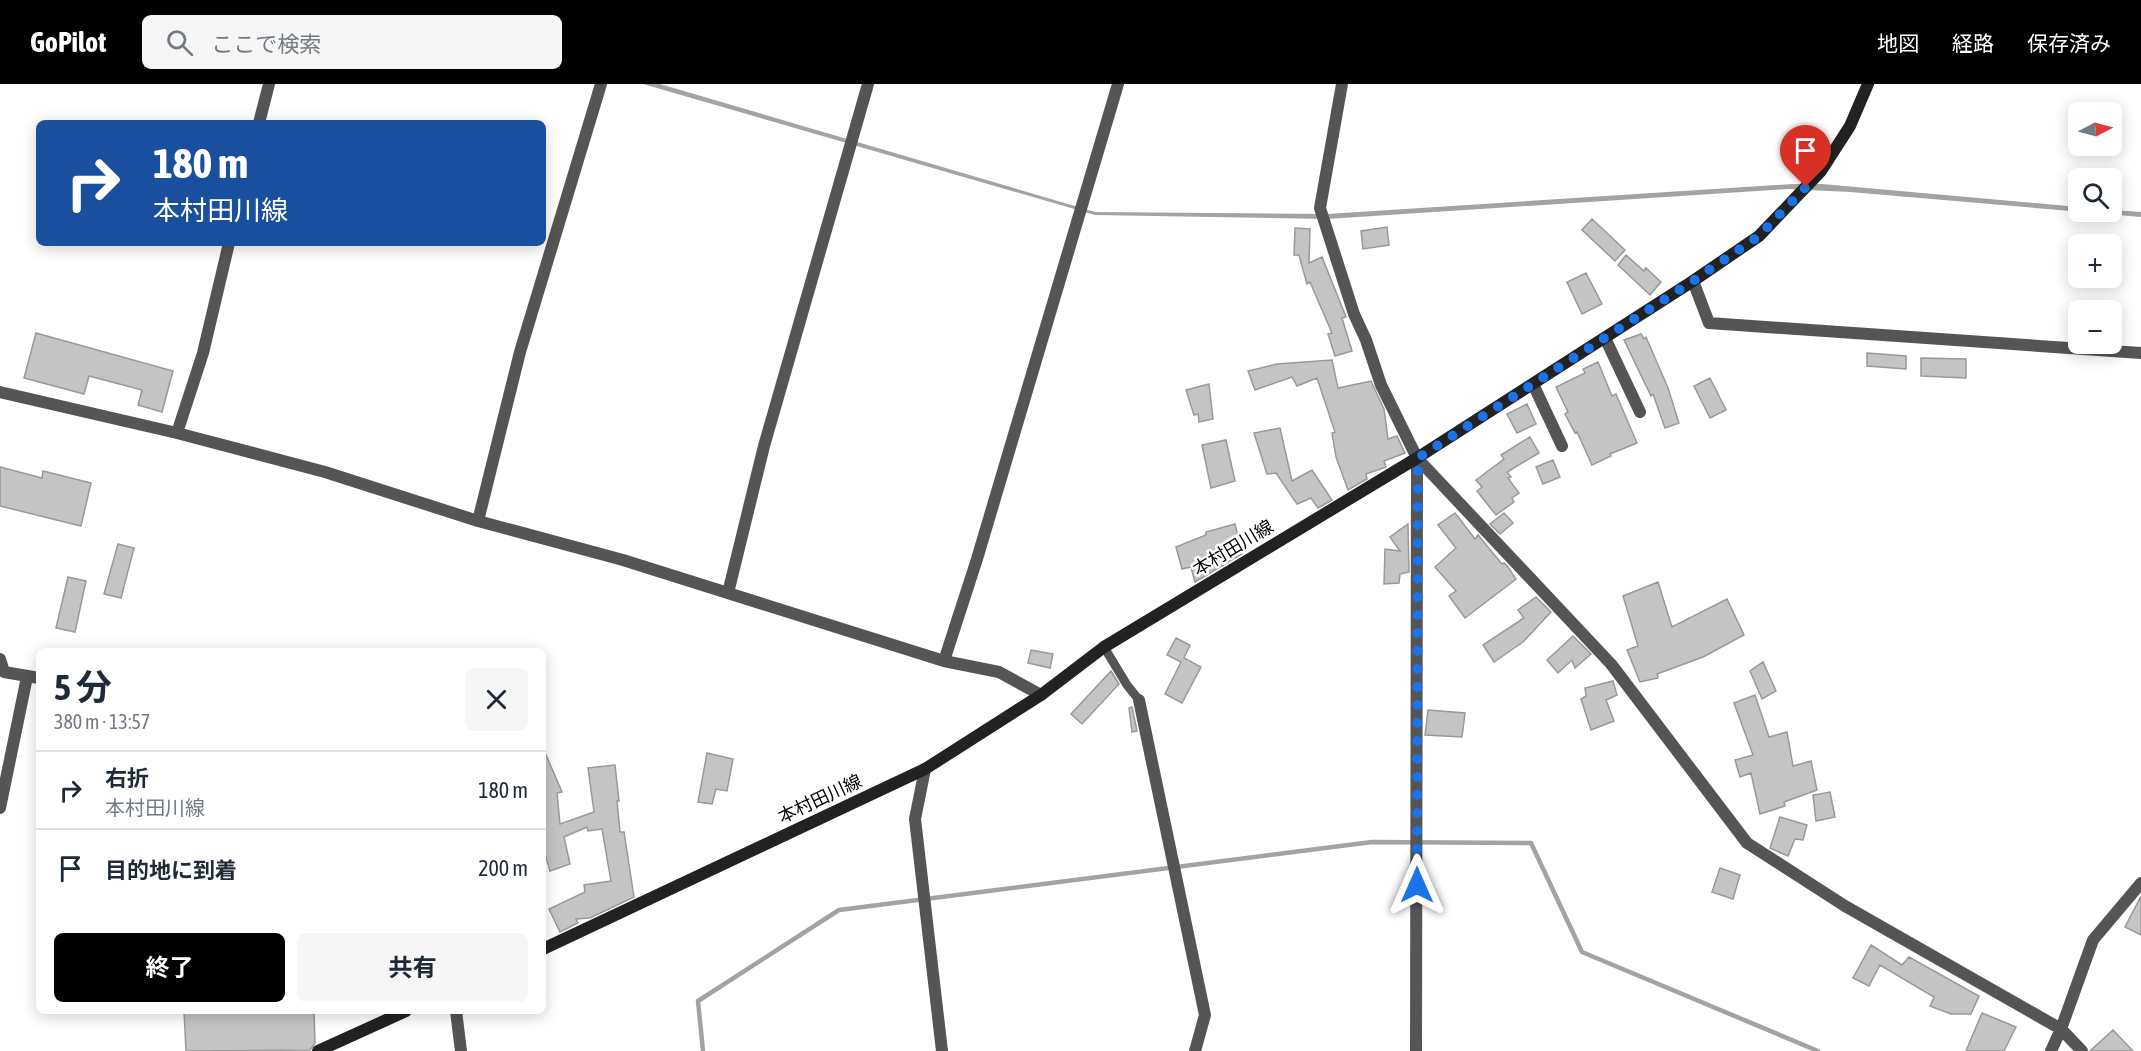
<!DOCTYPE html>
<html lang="ja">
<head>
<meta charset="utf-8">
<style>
	:root { --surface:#fff; --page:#f6f6f7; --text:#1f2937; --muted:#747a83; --line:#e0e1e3; --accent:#000 }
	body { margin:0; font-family:"Asap Condensed","Noto Sans JP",sans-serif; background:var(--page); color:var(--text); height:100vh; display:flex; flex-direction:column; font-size:22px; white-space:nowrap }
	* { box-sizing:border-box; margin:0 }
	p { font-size:20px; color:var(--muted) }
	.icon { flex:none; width:33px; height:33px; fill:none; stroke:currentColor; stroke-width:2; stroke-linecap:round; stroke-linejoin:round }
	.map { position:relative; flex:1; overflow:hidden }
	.sheet { position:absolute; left:36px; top:564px; width:510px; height:366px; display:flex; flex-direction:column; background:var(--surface); border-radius:9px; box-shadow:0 3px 15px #0003 }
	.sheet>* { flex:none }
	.hud { position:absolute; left:36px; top:36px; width:510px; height:126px; border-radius:9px; box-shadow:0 3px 15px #0003; background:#1a4fa0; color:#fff; overflow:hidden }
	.needle { width:39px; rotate:84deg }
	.controls { position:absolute; left:2068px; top:18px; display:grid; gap:12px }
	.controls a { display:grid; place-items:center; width:54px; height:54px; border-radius:9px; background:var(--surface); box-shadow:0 3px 15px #0003; font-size:30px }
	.pin { position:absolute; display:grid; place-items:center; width:51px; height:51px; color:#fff; margin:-62px -26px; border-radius:50% 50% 50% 0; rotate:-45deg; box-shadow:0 0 6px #0007 }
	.pin .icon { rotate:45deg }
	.me { position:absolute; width:66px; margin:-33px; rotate:0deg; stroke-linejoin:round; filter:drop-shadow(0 0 4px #0008) }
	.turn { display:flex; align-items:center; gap:21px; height:126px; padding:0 18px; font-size:27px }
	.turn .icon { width:78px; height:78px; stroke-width:2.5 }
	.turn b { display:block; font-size:42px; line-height:51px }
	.round { display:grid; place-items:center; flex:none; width:63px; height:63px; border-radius:9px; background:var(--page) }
	.overview { display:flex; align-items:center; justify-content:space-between; height:102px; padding:0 18px }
	h1 { font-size:36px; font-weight:700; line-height:45px }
	.button { display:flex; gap:12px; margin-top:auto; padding:12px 18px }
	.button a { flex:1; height:69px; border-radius:9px; background:var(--accent); color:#fff; font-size:24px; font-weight:700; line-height:69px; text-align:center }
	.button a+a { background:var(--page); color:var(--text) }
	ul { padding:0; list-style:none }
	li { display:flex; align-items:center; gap:18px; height:78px; padding:0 18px; border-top:2px solid var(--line) }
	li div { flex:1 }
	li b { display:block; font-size:22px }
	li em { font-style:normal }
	header { display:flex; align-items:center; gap:36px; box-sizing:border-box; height:84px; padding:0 30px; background:var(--accent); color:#fff }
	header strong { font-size:28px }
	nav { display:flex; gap:33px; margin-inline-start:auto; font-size:21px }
	.search { width:420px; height:54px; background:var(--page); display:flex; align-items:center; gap:15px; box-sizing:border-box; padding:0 21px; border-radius:9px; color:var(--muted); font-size:22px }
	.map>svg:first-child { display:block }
</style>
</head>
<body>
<header>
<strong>GoPilot</strong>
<div class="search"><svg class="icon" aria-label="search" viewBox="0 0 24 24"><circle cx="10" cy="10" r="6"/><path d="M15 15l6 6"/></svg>ここで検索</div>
<nav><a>地図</a><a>経路</a><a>保存済み</a></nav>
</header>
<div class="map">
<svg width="2141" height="967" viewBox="0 0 2141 967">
	<rect width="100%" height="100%" fill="#fff"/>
	<path fill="#a3a3a3" d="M643,0h17l435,128 232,2 466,-30h29l257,23v5h33v-2l29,2v5l-291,-25 -62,-3 -461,30 -232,-4z"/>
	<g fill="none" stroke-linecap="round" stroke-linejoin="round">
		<path stroke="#a3a3a3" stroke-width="4.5" d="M703,967l-5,-50 141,-91 533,-68 159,1 51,109 236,99"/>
	</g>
	<path fill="#c4c4c4" stroke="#999" stroke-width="1.5" d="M1592,135l33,31 -10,11 -33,-31z
		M1387,143l2,18 -26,4 -2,-18z
		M1295,144l15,1 -1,34 13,-6 24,60 -4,1 10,33 -17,5 -7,-22 4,-1 -22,-51 -3,2 -8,-29h-5z
		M1626,171l18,16 2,-3 15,14 -11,13 -32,-30z
		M1586,189l16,31 -20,10 -15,-32z
		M36,249l137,38 -11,41 -24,-7 4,-15 -53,-14 -5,18 -60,-16z
		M1641,250l3,5 2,-2 22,51 11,35 -14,5 -12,-34 -2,2 -27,-56z
		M1867,269l39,3v13l-39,-3z
		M1921,274l45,1v19l-45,-2z
		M1332,276l6,28 33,-7 13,28 4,30 9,-3 8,17 -21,8 2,6 -20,7 1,5 -19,11 -12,-33 -4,-24 3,-1 -18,-54 -20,8 -5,-9 -37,13 -7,-19 29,-7z
		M1598,278l14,34 4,-2 21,49 -27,11 1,2 -19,9 -15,-33 -2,1 -10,-19 3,-2 -12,-25 29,-14 -2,-4z
		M1710,294l16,32 -16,8 -16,-32z
		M1209,300l4,35 -14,3 -1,-8 -4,1 -8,-25z
		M1527,320l9,20 -19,9 -10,-19z
		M1280,344l12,53 20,-11 20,30 -14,8 -7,-10 -14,6 -21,-31 -9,1 -13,-41z
		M1530,353l9,16 -32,19 4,5 -3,1 11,15 -7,5 2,4 -18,13 -19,-24 5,-4 -6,-7 28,-21 -3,-4z
		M1226,356l9,41 -24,7 -9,-43z
		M1553,376l7,17 -17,7 -7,-17z
		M0,383l42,11 1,-7 48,12 -10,43 -81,-20z
		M1455,429l20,26 3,-4 24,29 2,-1 4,4 8,12 -51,39 -16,-22 7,-5 -21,-24 21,-19 -18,-23z
		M1504,429l9,10 -13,11 -10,-10z
		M1235,440l7,30 -47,28 -4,-15 -9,2 -6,-22 30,-12v-3z
		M1408,440l1,48 -9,2 -1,9 -15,1 1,-35 15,2 -10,-14z
		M118,460l16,4 -13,50 -17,-4z
		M68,493l18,4 -11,51 -19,-4z
		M1658,498l14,45 55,-28 17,36 -41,22 -46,17 1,4 -18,4 -13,-32 11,-4 -15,-50z
		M1536,513l15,15 -28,30 -29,20 -11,-17 41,-27 -6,-8z
		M1573,552l18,18 -16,14 -3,-8 -14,13 -11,-13z
		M1176,554l14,7 -6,13 17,9 -19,36 -17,-9 16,-32 -14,-7z
		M1031,566l22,4 -3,14 -22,-5z
		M1763,578l13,29 -14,8 -12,-28z
		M1111,587l8,13 -37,40 -11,-10z
		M1613,597l4,14 -11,5 8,21 -23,9 -10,-31 5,-3 -1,-8z
		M1755,611l14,42 18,-5 6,34 18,-5 6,29 -33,12 1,4 -25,8 -9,-41 -11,4 -5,-17 18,-5 -19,-52z
		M1132,623l5,24 -5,1 -3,-24z
		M1428,626l37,3 -3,24 -37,-2z
		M543,664l19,44 -5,1 3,31 34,-12 -6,-44 27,-3 4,36h-2l3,31h4l10,65 -44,21 -14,1 2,4 -18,9 -11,-23 36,-17 -1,-7 27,-4 -9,-52 -14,2 -1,-4 -23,10 6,27 -20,7 -7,-23z
		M707,669l26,6 -6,32 -11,-2 -4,15 -14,-2z
		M1830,708l5,25 -19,4 -3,-26z
		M1780,733l27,8 -4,15 -8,-1 -7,17 -18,-8z
		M1720,784l20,7 -7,24 -21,-7z
		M2141,812v39l-16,-8z
		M1871,861l31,20 7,-8 70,39 -8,18h-20l-21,-8 4,-9 -54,-32 -11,21 -16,-8z
		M184,927h130l1,32 -5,7 -124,1z
		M1982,929l34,14 -12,24h-38z
		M2113,946l20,21h-43z"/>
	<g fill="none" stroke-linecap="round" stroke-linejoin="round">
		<path stroke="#555" stroke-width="9" d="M1104,563l23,38 12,15"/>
		<path stroke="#555" stroke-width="12" d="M1342,0l-22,124 34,106 12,26 15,45 36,73 194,206 136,179 98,63 216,123 21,22
			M259,39l10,-39
			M1693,197l16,42 432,30
			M1605,254l35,74
			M1533,300l29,62
			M0,308l177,41 148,39 153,49 145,39 321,101 55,11 42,23
			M177,349l26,-80 26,-110
			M478,437l42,-169 81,-268
			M728,509l36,-147 104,-362
			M0,575l4,13 35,6
			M944,577l33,-102 141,-475
			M1139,616l66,315 -10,36
			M925,685l-10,50 27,232
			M0,724l27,-131
			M456,927l5,40
			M1416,967l1,-593
			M2051,967l10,-22 32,-89 48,-57"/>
		<path stroke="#222" stroke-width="12" d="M543,865l382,-180 116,-74 63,-48 313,-189 276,-177 66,-45 62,-65 29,-45 18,-42
			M318,967l88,-40"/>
	</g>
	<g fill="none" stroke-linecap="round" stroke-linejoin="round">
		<path stroke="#1a73e8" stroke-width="10" stroke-dasharray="0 18" d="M1417,801l1,-427 275,-177 66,-45 47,-49"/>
	</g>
	<g text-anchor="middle" stroke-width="5" stroke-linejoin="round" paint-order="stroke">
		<g font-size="18" fill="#000" stroke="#fff">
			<text transform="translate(1233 464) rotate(-31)" y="6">本村田川線</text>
			<text transform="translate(820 715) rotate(-25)" y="6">本村田川線</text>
		</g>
	</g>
</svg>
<div class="controls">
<a><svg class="needle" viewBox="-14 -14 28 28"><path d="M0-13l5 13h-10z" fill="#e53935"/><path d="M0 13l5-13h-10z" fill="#747a83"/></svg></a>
<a><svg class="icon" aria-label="search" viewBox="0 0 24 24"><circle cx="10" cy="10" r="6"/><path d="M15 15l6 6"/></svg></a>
<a>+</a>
<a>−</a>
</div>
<div class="pin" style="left:1806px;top:103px;background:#d93025"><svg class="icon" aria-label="arrive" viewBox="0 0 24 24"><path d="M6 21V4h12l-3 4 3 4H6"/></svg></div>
<svg class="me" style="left:1417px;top:801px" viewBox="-20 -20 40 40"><path d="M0-17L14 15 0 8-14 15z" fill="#1a73e8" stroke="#fff" stroke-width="4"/></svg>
<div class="hud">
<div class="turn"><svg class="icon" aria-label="right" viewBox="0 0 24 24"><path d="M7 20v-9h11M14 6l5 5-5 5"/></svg><div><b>180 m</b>本村田川線</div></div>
</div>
<section class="sheet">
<div class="overview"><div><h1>5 分</h1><p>380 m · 13:57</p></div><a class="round"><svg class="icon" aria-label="close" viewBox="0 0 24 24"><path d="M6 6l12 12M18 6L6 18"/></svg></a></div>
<ul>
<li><svg class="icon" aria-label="right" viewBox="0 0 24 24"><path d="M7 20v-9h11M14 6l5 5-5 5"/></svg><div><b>右折</b><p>本村田川線</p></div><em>180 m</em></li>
<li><svg class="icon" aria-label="arrive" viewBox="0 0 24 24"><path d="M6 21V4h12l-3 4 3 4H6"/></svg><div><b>目的地に到着</b></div><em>200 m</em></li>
</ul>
<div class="button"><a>終了</a><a>共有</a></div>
</section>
</div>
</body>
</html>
